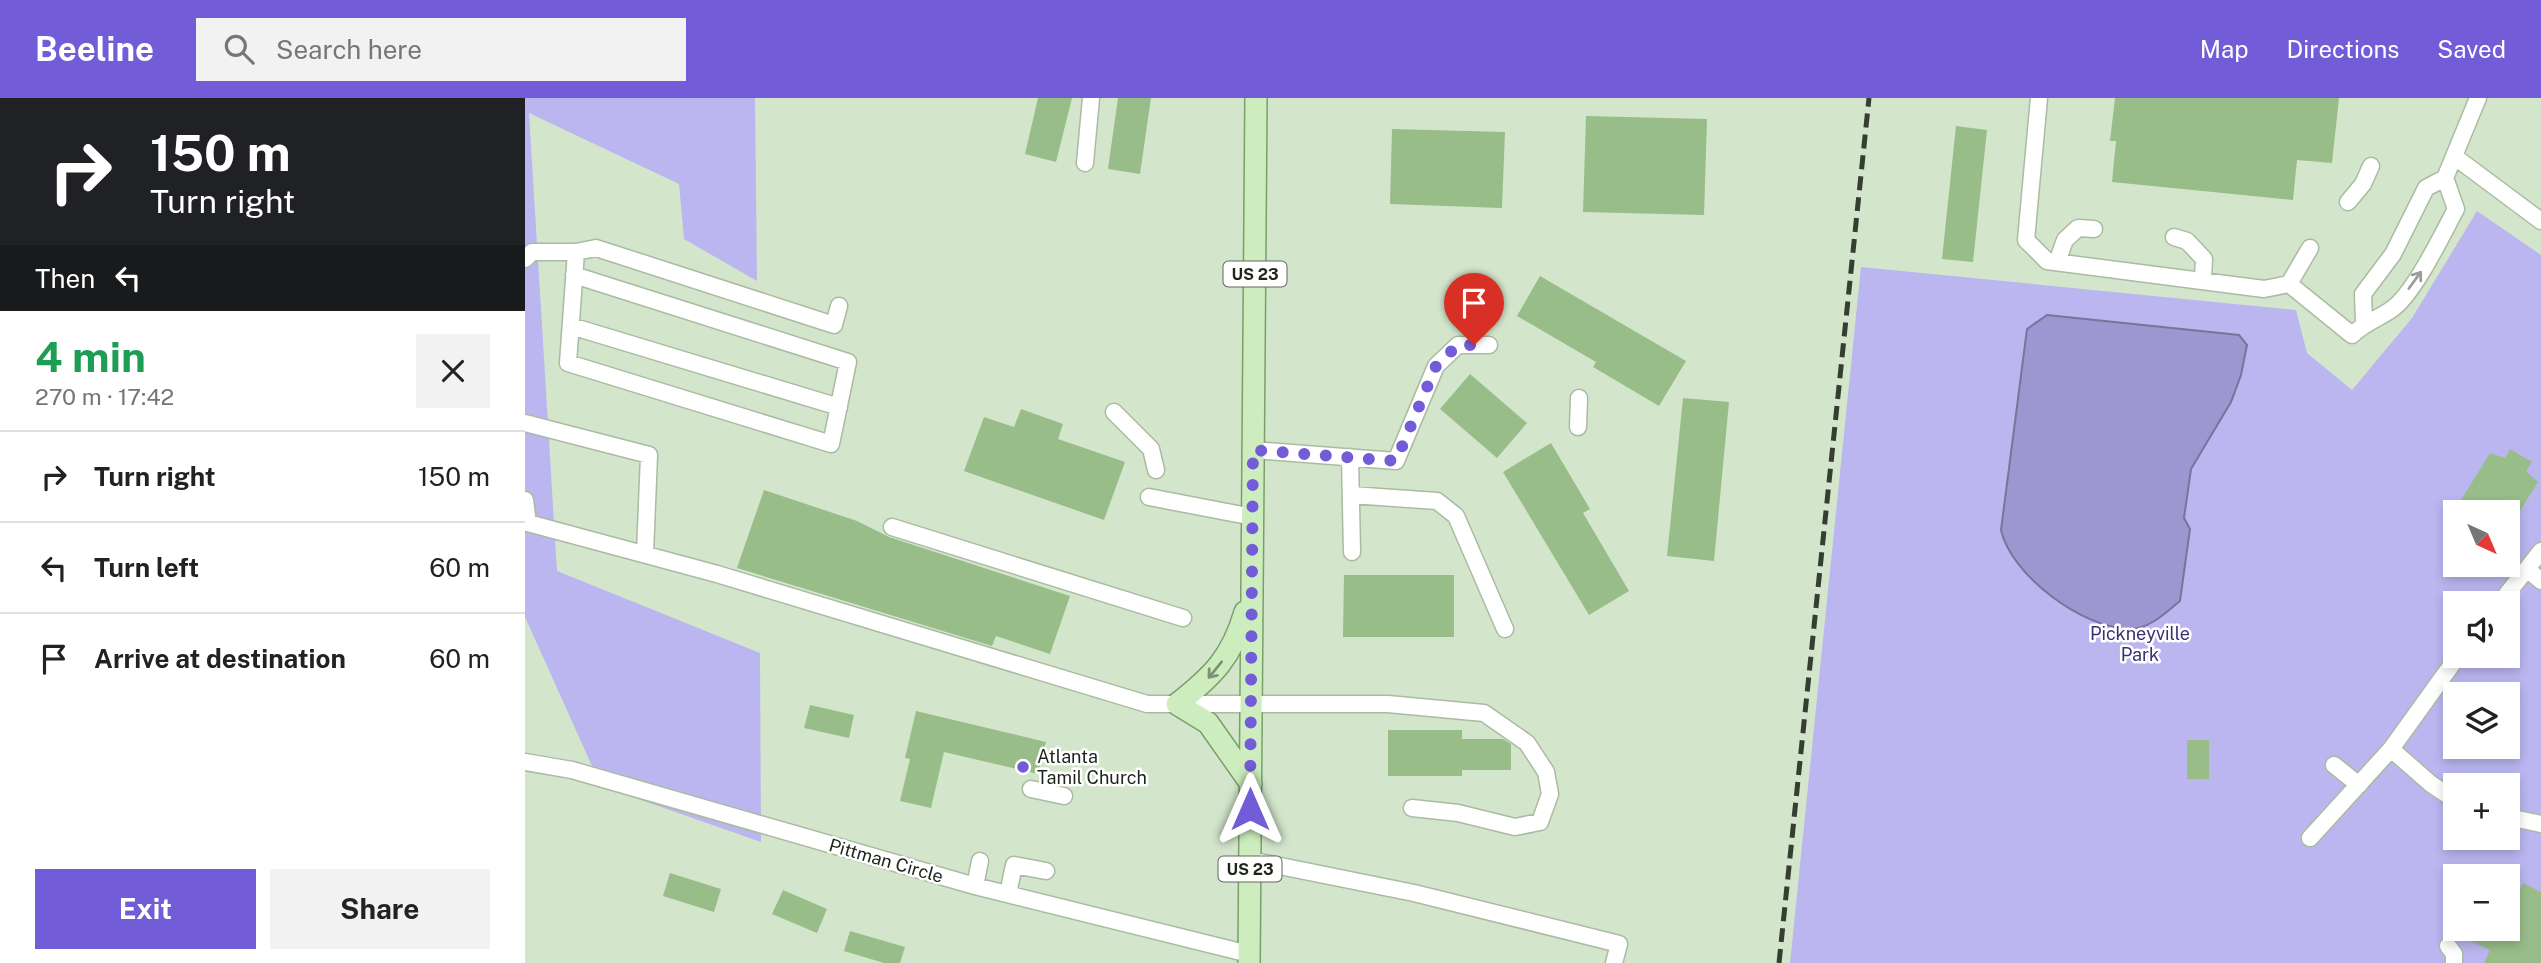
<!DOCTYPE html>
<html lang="en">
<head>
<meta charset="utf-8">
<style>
	:root { --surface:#fff; --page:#f2f2f2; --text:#222; --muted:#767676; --line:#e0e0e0; --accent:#735cd7 }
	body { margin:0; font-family:"Public Sans",sans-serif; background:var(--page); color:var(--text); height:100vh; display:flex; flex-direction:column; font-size:26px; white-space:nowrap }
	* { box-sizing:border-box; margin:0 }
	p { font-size:23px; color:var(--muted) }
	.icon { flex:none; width:38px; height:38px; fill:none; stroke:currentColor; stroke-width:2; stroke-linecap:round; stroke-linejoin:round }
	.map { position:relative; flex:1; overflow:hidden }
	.details { display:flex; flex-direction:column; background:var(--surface); width:525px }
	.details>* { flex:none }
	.banner { background:#202124; color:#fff; overflow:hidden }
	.needle { width:46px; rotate:136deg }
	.buttons { position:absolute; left:1918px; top:402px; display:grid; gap:14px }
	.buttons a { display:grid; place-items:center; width:77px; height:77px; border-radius:0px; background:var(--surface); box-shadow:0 4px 10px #0003; font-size:35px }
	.pin { position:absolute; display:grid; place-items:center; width:60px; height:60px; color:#fff; margin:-72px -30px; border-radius:50% 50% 50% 0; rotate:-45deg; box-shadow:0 0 7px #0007 }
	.pin .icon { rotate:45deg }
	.me { position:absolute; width:77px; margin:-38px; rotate:0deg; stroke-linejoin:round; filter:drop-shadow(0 0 5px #0008) }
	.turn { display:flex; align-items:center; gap:24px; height:147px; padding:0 35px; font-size:32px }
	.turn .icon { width:91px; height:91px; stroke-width:2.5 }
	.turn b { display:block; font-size:49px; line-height:60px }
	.then { display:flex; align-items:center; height:66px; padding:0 35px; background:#0003; gap:14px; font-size:26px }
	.round { display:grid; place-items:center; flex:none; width:74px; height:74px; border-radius:0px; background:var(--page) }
	.head { display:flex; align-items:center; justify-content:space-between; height:119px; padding:0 35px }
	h1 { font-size:42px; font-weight:700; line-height:52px; color:#1e9e55 }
	.action { display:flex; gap:14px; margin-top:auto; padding:14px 35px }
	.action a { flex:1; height:80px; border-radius:0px; background:var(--accent); color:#fff; font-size:28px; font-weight:700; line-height:80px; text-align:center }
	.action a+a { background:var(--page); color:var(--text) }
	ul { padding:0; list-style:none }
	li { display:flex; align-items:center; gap:21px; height:91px; padding:0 35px; border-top:2px solid var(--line) }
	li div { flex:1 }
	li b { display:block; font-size:26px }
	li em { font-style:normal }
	header { display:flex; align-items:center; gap:42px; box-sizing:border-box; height:98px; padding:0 35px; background:var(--accent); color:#fff }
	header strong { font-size:33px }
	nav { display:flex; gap:38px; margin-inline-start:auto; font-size:24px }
	.search { width:490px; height:63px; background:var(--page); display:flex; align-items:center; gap:18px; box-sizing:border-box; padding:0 24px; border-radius:0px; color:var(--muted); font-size:26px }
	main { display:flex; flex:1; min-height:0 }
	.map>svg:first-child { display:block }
</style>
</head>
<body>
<header>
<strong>Beeline</strong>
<div class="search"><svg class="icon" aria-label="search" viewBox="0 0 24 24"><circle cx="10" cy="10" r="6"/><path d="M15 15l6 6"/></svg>Search here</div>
<nav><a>Map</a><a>Directions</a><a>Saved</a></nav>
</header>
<main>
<section class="details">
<div class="banner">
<div class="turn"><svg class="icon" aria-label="right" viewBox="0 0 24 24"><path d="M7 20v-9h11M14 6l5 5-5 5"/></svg><div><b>150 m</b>Turn right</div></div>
<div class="then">Then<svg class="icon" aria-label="left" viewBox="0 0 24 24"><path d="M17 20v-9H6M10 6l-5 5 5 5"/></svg></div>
</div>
<div class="head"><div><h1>4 min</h1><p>270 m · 17:42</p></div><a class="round"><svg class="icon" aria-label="close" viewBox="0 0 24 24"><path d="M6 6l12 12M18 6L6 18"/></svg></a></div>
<ul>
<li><svg class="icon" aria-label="right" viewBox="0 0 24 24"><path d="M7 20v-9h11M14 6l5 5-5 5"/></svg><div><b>Turn right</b></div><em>150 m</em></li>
<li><svg class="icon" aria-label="left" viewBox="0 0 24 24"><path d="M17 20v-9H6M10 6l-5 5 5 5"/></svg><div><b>Turn left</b></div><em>60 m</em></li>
<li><svg class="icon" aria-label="arrive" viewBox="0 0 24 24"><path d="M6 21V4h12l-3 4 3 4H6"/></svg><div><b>Arrive at destination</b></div><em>60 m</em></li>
</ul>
<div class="action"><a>Exit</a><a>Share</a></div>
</section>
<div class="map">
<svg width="2016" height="865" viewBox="0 0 2016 865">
	<rect width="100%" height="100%" fill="#d3e6cc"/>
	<path fill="#bbb6f0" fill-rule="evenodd" d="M0,0h230l2,183 -73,-42 -5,-55 -150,-71 28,458 203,82 1,189 -160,-56 -76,-169z
		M1952,113l64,44v708h-751l71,-696 435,43 11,43 45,37 60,-72zM1930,415h53v52h-53zM1930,506h53v52h-53zM1930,597h53v52h-53zM1930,688h53v52h-53zM1930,779h53v52h-53z"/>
	<path fill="#9c97d0" stroke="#76759a" stroke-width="2" d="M1522,217l192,20 8,10 -6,30 -10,27 -40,67 -7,49 6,11 -10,72c-15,12 -30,28 -51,28 -47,-1 -118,-54 -128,-99l26,-201z"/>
	<path fill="#98bd89" d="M513,0h34l-16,64 -31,-8z
		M593,0h33l-11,76 -32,-5z
		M1590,0h224l-7,65 -35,-3 -4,40 -181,-18 4,-41h-6z
		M1061,18l121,3 -3,96 -121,-3z
		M1431,28l31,4 -14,132 -31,-3z
		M867,31l113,3 -3,76 -112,-4z
		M1015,178l146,85 -27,45 -66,-39 3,-5 -79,-46z
		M945,276l57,49 -30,35 -57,-49z
		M1158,300l46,4 -15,159 -47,-5z
		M496,311l42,15 -5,15 67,23 -21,58 -140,-49 20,-54 30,10z
		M1026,345l39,66 -7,4 46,78 -40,24 -86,-143z
		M1985,351l22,13 -6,9 12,11 -30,48v-17h-55l37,-60 15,5z
		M239,392l93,31 32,16 181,59 -20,58 -54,-18 -4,10 -255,-78z
		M819,477h110v62h-111z
		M285,607l44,10 -5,23 -45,-10z
		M391,613l130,31 -8,32 -94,-22 -13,56 -31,-7 10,-42 -5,-1z
		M863,632h74v9h41l8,5v26h-49v6h-74z
		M1662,642h22v39h-22z
		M145,775l51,16 -7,23 -51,-16z
		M1998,785l18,9v71h-57l6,-13 -22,-10 5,-11h35v-15z
		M258,792l44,19 -10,24 -45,-19z
		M325,833l55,16 -5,16h-16l-40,-12z"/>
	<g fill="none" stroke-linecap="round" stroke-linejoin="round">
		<g stroke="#aabba2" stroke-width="19">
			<path id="minor" d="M1514,0l-13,142 21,21 217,28 25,-5
				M1930,59l86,64
				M560,65l6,-65
				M1823,104l15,-18 8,-18
				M1649,139l13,4 17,18 -1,20
				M1785,150l-21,36 63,51c13,-13 26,-16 40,-26 22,-15 51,-76 64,-100l-11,-31
				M0,161l7,-7h44l20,-4 238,77 5,-19
				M1532,164l8,-22 13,-12 16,1
				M49,177l274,87 -17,82 -263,-81 8,-111
				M1839,224l-1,-28 30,-40 33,-66 19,-10 33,-80
				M46,228l268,81
				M589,314l37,37 5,21
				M0,325l124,32 -4,99
				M1053,329l1,-29
				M728,352l143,11 40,-95 22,-21h31
				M825,359l2,95
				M826,397l86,6 19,15 49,113
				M624,399l104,20
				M0,402l3,23 189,51 430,130h241l96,9 43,30 19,29 4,22 -10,28 -25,5 -57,-14 -46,-5
				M367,429l291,91
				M2002,471l14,12
				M1974,506l42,-53
				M1866,651l67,-93
				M0,664l47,8 403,116 274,68
				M1809,667l25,20
				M506,691l33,7
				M1983,719l33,7
				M1785,740l81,-89 40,35 24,16
				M725,762l164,33 205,51 -5,19
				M450,788l5,-25
				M483,796l6,-29 32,6
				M1923,848l6,8v9"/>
		</g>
		<g stroke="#7a9f6a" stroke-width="24">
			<path id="major" d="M720,514c-13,45 -32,64 -68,92l31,19 43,61
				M724,865l7,-865"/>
		</g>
		<use href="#minor" stroke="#fff" stroke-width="16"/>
		<use href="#major" stroke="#cdedbf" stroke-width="21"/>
		<path stroke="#363e32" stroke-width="5" stroke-dasharray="14 7" stroke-linecap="butt" d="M1254,865l90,-865"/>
	</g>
	<defs><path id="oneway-shaft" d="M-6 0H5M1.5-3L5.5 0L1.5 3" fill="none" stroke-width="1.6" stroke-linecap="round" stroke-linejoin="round" transform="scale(1.75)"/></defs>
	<use stroke="#9a9d98" href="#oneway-shaft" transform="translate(1890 182) rotate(-54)"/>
	<use stroke="#7e9375" href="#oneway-shaft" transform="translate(690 572) rotate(129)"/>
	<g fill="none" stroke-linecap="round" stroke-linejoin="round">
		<path stroke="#735cd7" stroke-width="12" stroke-dasharray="0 21.6" d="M725,711l3,-359 143,11 40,-95 22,-21h16"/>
	</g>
	<circle fill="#735cd7" stroke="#fff" stroke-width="2.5" cx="498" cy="669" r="7"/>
	<g text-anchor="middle" stroke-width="5" stroke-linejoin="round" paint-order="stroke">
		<g fill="#fff" stroke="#62665f" stroke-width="2">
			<rect x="698.5" y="163.5" width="63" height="25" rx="5"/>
			<rect x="693.5" y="758.5" width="63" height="25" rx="5"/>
		</g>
		<g font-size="16" font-weight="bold" fill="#1e251b">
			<text x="730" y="182">US 23</text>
			<text x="725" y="777">US 23</text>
		</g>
		<g font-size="18" fill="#3c3074" stroke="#fff">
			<text x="1615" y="542">Pickneyville<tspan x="1615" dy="21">Park</tspan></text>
		</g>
		<g font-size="18" fill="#1e251b" stroke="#fff" text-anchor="start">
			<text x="512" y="665">Atlanta<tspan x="512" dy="21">Tamil Church</tspan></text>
		</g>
		<g font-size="18" fill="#1e251b" stroke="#fff">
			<text transform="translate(361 763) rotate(16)" y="6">Pittman Circle</text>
		</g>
	</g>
</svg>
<div class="buttons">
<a><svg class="needle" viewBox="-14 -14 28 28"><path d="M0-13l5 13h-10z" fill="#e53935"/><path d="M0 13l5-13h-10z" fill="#767676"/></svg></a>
<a><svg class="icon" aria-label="sound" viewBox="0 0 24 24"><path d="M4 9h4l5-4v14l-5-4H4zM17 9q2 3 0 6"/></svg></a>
<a><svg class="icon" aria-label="layers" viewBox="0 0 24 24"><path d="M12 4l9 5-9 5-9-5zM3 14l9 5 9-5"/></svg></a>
<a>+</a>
<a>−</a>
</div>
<div class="pin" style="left:949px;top:247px;background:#d93025"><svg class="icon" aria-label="arrive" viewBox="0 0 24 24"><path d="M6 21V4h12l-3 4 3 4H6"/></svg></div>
<svg class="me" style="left:725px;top:711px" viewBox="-20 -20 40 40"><path d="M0-17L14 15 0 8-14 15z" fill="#735cd7" stroke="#fff" stroke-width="4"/></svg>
</div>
</main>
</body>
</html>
